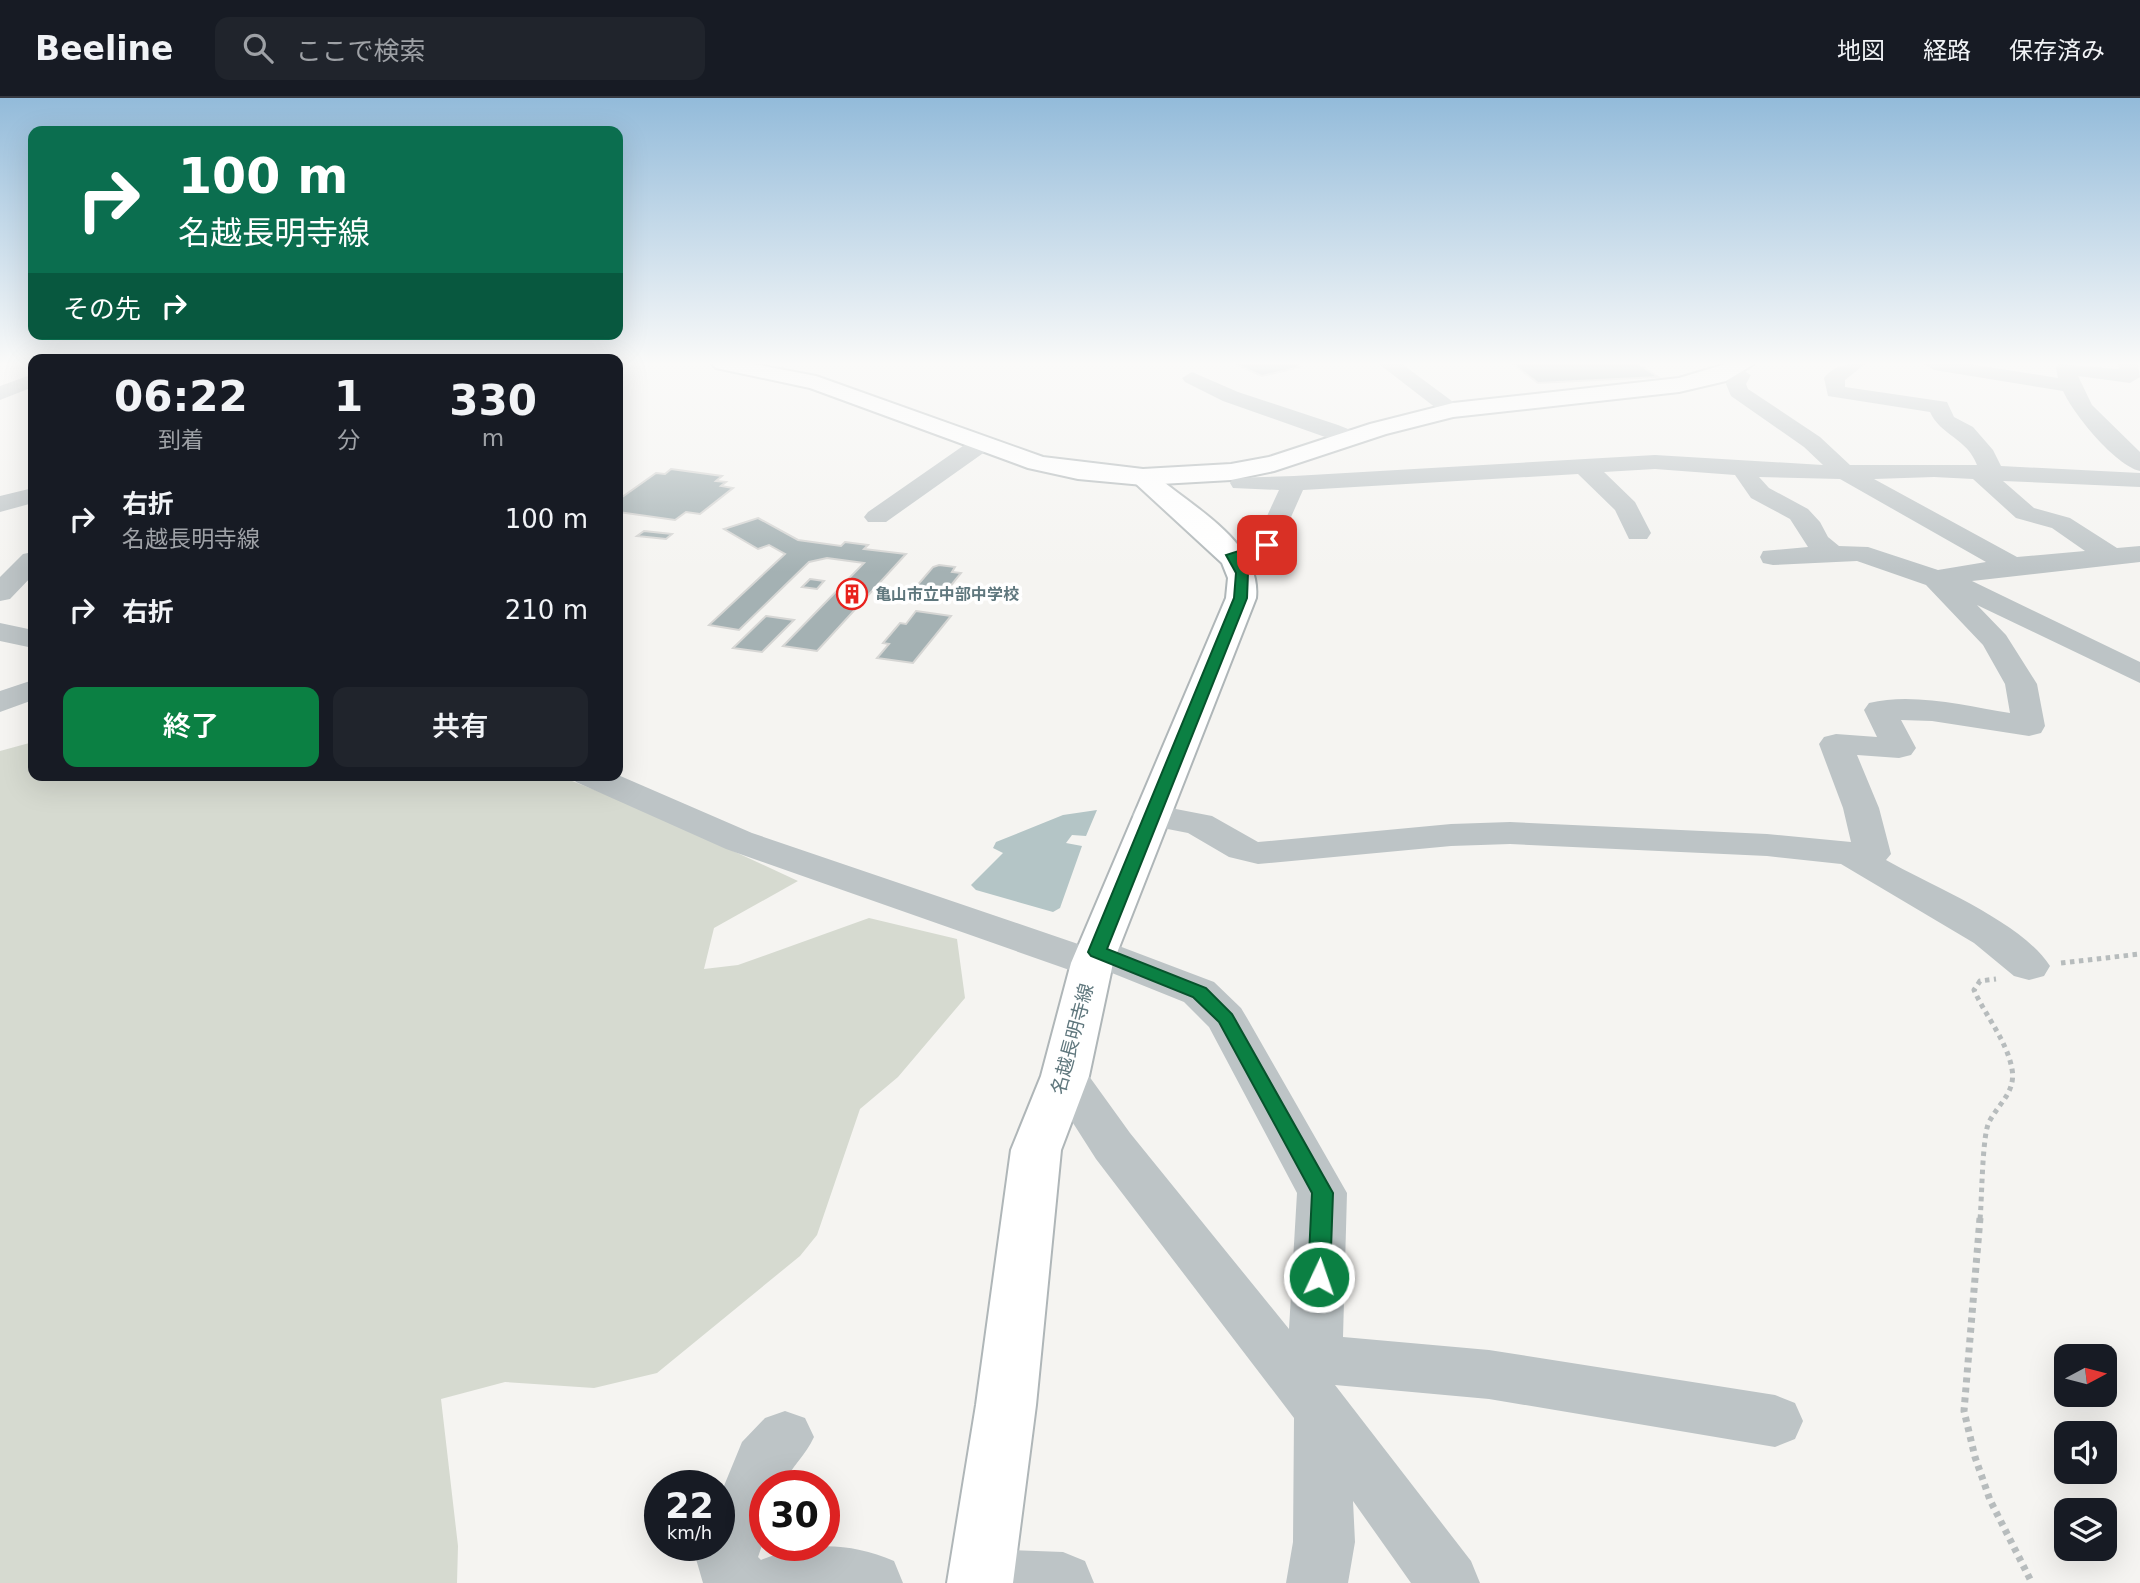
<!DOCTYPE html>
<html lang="ja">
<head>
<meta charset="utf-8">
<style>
	:root { --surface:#171b24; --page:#20242c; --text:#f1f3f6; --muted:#9ea1a6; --line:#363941; --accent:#0b8043 }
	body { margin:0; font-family:"DejaVu Sans","Noto Sans JP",sans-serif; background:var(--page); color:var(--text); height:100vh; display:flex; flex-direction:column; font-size:26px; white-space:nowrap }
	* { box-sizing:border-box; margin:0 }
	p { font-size:23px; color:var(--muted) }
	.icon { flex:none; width:38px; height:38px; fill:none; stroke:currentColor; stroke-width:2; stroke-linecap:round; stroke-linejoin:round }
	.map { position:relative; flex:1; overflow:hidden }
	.drawer { position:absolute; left:28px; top:256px; width:595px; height:427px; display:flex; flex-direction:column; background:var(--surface); border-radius:14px; box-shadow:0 7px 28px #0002 }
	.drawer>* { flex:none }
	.hud { position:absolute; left:28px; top:28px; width:595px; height:214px; border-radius:14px; box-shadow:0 7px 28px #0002; background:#0b6e4f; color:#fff; overflow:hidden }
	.needle { width:46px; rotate:83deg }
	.tools { position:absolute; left:2054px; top:1246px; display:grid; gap:14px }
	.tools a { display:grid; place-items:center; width:63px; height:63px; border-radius:14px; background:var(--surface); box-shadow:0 7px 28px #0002; font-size:35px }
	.speed { position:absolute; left:644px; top:1372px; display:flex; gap:14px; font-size:35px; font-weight:700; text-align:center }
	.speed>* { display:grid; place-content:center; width:91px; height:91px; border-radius:50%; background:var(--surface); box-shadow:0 7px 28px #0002; line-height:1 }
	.speed small { font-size:18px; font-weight:400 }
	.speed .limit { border:10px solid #d22; background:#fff; color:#111 }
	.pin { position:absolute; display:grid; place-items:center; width:60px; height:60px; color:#fff; margin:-30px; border-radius:14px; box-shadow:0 4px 10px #0006 }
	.me { position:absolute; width:77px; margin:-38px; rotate:3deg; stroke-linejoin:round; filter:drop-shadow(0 0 5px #0008) }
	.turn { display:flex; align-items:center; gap:24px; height:147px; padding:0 35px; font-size:32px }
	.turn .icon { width:91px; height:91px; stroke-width:2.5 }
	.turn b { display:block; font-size:49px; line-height:60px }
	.then { display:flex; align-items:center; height:66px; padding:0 35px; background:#0003; gap:14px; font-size:26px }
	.eta { display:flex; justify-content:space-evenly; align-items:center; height:119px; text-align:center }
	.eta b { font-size:42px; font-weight:600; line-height:49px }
	.primary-button { display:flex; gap:14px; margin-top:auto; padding:14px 35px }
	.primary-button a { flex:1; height:80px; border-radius:14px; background:var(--accent); color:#fff; font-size:28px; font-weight:600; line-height:80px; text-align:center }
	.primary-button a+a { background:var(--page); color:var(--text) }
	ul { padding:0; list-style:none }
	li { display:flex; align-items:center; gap:21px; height:91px; padding:0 35px }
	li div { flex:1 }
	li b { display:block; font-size:26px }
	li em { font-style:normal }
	header { display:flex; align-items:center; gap:42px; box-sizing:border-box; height:98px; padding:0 35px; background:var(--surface); border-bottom:2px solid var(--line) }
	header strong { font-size:33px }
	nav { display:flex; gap:38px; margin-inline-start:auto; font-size:24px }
	.search { width:490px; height:63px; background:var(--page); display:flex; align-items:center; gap:18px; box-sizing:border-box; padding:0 24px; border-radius:14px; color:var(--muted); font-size:26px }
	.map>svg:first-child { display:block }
</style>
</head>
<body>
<header>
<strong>Beeline</strong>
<div class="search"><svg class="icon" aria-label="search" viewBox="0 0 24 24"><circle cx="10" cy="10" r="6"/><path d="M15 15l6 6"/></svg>ここで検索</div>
<nav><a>地図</a><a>経路</a><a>保存済み</a></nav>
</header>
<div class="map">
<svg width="2140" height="1485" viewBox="0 0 2140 1485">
	<rect width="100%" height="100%" fill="#f5f4f1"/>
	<path fill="#d6dad0" d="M33,644v33h524l83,33 158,73 -84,47 -10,41 34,-4 131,-47 88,21 8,59 -67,79 -38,32 -43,126 -17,21 -143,117 -63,15 -89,-6 -64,17 17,147 -1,37h-457v-832z"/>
	<path fill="#b4c5c6" d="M1097,712l-11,26 -14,-1 -6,8 16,3 -22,62 -7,4 -77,-22 -5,-5 32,-32 -10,-5 3,-6 67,-27z"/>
	<path fill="#a4b1b3" stroke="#d6d6d4" stroke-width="2" d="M1235,266h62l3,3 -38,9z
		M1513,266h125l20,13 -120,6z
		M671,371l51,7 -6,5 10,1 -5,4 12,2 -33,26 -14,-2 -11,8 -57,-8v-12l38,-27 9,1z
		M758,420l40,22 43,6 4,-4 23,3 -4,4 42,5 -89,97 -34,-5 81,-83 -37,-5 -18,4 -70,68 -30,-5 76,-71 -16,-9 -11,4 -34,-20z
		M644,433l28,3 -6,5 -29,-3z
		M939,467l16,2 -3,5 9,1 -21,26 -31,-4 24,-28z
		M810,481l14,2 -7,8 -15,-2z
		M916,513l35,5 -38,47 -36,-5 12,-14 -6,-1 17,-20 6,1z
		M766,518l28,4 -32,32 -29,-4z"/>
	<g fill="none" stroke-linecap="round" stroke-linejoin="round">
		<g stroke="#afb6b8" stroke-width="4">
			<path id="major" d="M1143,371l9,3c37,34 110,69 104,126l-143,365 -24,113 -28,74 -25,255 -23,178h-66l29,-178 35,-255 30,-74 30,-113 155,-365 2,-20 -6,-15 -88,-81 -4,-5 4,-5z"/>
		</g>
		<g stroke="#aeb5b7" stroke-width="4">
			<path id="highway" d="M712,266h41l63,12 227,81 100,12 88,-5 38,-7 101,-33 83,-21 226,-25 47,-14h28l-28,17 -47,11 -226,25 -67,17 -112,37 -43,9 -88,5 -65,-6 -50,-11 -218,-80 -94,-20z"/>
		</g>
		<path stroke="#b7bcbd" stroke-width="5" stroke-dasharray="4.5 4.5" stroke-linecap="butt" d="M2061,865l79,-9
			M1980,1121c2,-19 2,-83 9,-97 10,-19 27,-30 23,-53 -5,-28 -27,-54 -38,-79l6,-9 16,-2"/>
		<path stroke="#b7bcbd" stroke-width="7" stroke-dasharray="5 5" stroke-linecap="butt" d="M1980,1120l-16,193 11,46 15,43 42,83"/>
		<path fill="#bdc4c6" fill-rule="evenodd" d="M1379,266h23l62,46 -11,7 -8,-2z
			M1731,266l20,11 -5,9 2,5 72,48 30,28h127c-10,-27 -37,-30 -47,-53l-102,-16 -4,-18c11,-14 24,-14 41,-14l-20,16v7l102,15 7,15 19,10 20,23 8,16 139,7v14l-137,-6 31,27 36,10 47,30 23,-2v16l-168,19 168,81v21l-163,-78 29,30 31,49 8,42 -4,7 -12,3 -97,-15 -31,-1 15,28 -5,7 -12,3 -42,-3 22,53 12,46 -5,6c46,26 136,62 164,106l-6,10 -15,4 -15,-4 -40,-33 -133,-79 -74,-8 -257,-12 -59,2 -193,18 -29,-7 -41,-24 -51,-10 -5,-8 5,-8 13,-3 62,12 46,26 193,-18 59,-2 257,12 84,8 -8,-34 -24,-64 5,-7 12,-3 41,3 -13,-27 5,-7c44,-11 97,3 141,10l-5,-29 -22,-39 -57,-60 -69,-24 -84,4 -10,-2 -3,-6 3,-6 45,-4 -18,-28 -39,-21 -16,-23 -80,-6 -51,3 31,30 16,31 -4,6h-18l-14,-29 -37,-36 -275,16 -27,61 -44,12 -9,-2 -4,-6 4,-6 33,-9 23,-50 -46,-2 -3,-5 3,-5 61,-2 361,-21 168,10 -19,-18 -73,-51 -5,-12 3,-7 -8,-7zM1759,379l81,2 146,83 -48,8 -70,-23 -29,-1 -11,-9 -8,-15 -12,-13 -39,-21zM1934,379l39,2 43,39 36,10 33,23 -68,6 -143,-78z
			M1924,266h46l88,14 -2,-10 3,-4 60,5 -1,-5h20l2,13 -10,6 -52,-7 14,29 48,47v19c-25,-6 -66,-56 -77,-80l-129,-21z
			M1192,274l46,20 100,33 20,8 3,5 -3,5h-16l-119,-42 -38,-19 -3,-4z
			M33,276v13l-33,13v-14z
			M981,339l11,7 -3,5 -103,73h-18l-4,-5 4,-5 105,-73z
			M33,390v15l-33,9v-16z
			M33,454v23l-23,24 -10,2v-24l23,-23z
			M0,525l33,7v18l-33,-7z
			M33,582v20l-33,12v-21z
			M571,677h47l134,58 329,112 16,-6 14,4 103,39 27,26 6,10 100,175 -4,144 146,13 286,45 20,8 8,18 -8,18 -20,8 -286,-48 -154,-14 136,176 9,22h-69l-58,-82 2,41 -7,41h-62l7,-41 1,-124 -198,-259 -53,-83 6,-11 16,-5 16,5 49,68 159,196 8,-136 -88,-166 -25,-25 -77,-31 -15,5 -14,-3 -352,-124 -150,-67z
			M785,1313l20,7 9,19c-8,18 -24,31 -31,49h-18v51l-7,20 3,3c46,-19 88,-18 133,1l9,22h-200l-7,-24 5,-14h18v-47l23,-56 23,-24z
			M981,1451l82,3 22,9 9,22h-143l8,-25z"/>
		<use href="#major" fill="#fff" fill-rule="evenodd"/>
		<use href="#highway" fill="#fff" fill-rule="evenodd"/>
	</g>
	<linearGradient id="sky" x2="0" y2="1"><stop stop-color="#93bbda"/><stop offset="0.56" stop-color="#fafaf9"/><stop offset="1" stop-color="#fafaf9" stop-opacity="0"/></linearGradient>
	<rect width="2140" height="474" fill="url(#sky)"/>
	<path fill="#0b8043" stroke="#07532c" stroke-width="2" d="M1267,444l4,1v5l-32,8 9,17 -1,25 -140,351 99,39 26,26 101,179 -3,84 -3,6 -8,3 -8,-3 -3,-6 4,-84 -93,-171 -26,-25 -102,-41 -3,-4 146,-354 2,-25 -10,-18z"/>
	<defs>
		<g id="building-ring" transform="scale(1.575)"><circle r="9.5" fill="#fff" stroke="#e8221e" stroke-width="1.5"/><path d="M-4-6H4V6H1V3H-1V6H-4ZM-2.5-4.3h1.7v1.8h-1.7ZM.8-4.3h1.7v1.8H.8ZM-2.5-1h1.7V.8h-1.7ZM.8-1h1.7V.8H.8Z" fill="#e8221e"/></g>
	</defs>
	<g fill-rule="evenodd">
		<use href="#building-ring" x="852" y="496"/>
	</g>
	<g text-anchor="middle" stroke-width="7" stroke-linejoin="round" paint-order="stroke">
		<g font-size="16" font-weight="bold" fill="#5f777d" stroke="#fff" text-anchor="start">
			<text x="875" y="502">亀山市立中部中学校</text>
		</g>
		<g font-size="19" fill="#5f777d" stroke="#fff">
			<text transform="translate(1072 941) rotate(-75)" y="7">名越長明寺線</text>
		</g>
	</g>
</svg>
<div class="tools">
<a><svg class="needle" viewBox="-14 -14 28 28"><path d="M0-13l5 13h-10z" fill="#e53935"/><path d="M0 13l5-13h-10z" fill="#9ea1a6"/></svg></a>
<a><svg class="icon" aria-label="sound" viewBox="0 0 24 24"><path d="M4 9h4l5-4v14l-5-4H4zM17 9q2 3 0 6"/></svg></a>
<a><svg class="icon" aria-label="layers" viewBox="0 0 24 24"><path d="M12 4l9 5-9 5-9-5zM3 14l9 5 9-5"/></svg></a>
</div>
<div class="speed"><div>22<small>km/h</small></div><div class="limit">30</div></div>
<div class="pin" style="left:1267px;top:447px;background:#d93025"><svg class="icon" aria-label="arrive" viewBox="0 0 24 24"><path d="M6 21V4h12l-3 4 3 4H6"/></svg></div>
<svg class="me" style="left:1319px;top:1179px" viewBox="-20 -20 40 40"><circle r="17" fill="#0b8043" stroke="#fff" stroke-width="3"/><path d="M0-11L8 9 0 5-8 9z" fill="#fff"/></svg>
<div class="hud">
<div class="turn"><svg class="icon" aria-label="right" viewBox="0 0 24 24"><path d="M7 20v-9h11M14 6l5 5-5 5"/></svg><div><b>100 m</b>名越長明寺線</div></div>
<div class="then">その先<svg class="icon" aria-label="right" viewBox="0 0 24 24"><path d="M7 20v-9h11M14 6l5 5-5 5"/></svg></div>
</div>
<section class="drawer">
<div class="eta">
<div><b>06:22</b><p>到着</p></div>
<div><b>1</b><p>分</p></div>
<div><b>330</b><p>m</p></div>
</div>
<ul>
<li><svg class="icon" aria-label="right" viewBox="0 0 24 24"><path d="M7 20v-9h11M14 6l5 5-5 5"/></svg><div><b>右折</b><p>名越長明寺線</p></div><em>100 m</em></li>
<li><svg class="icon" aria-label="right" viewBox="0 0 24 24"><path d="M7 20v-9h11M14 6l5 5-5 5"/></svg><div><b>右折</b></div><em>210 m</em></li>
</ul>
<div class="primary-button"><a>終了</a><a>共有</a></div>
</section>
</div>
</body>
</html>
